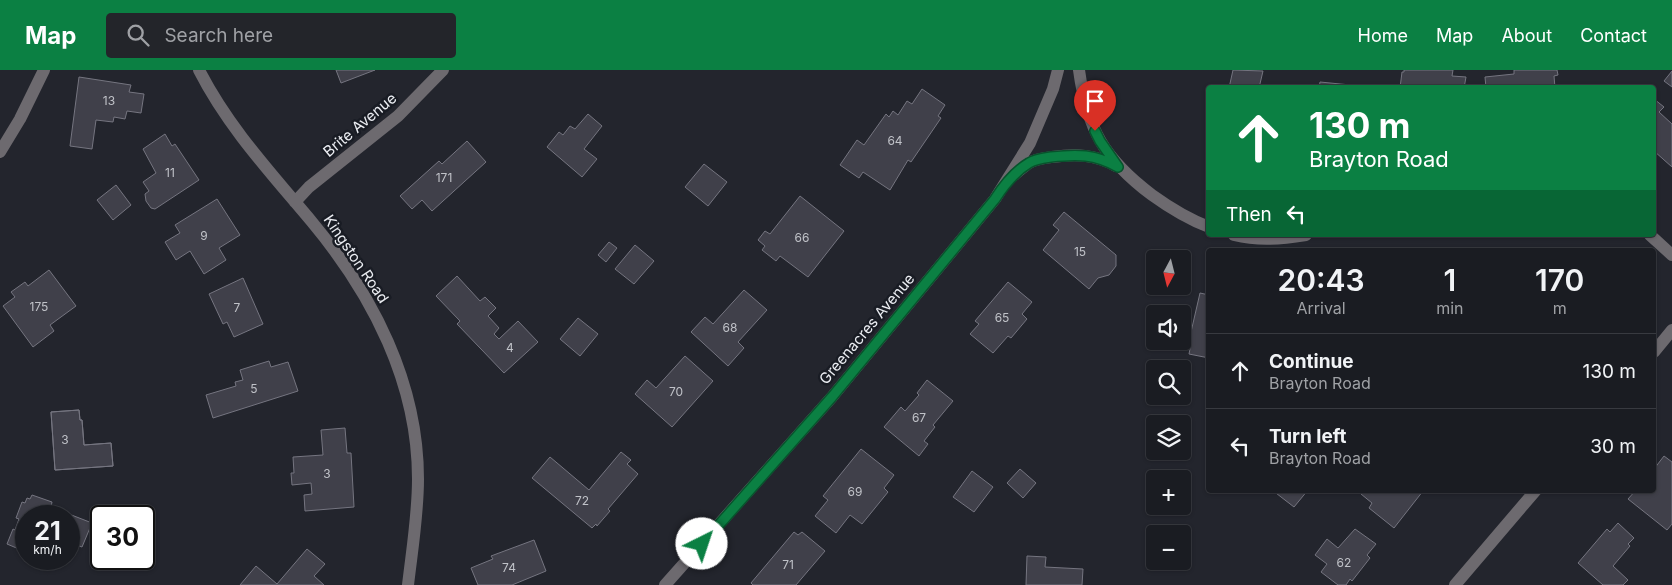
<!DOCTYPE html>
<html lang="en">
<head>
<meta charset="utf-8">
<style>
	:root { --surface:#1a1c22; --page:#23252a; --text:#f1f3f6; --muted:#9fa1a5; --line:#383a40; --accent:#0b8043 }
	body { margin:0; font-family:Inter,sans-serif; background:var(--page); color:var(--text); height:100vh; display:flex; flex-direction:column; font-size:19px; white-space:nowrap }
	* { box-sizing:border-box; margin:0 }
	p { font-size:16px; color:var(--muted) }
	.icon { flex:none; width:28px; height:28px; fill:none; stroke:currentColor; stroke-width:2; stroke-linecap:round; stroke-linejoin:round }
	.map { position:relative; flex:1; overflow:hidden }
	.drawer { position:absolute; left:1206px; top:178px; width:450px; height:245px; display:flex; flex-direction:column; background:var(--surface); border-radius:5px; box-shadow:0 1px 4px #0004,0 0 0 1px var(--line) }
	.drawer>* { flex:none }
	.hud { position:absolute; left:1206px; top:15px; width:450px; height:152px; border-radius:5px; box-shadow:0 1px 4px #0004,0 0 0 1px var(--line); background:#0b8043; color:#fff; overflow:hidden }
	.needle { width:32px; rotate:187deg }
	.controls { position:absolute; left:1146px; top:180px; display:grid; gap:10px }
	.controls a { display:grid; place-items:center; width:45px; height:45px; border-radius:5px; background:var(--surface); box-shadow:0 1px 4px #0004,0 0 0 1px var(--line); font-size:25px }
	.speed { position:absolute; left:15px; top:435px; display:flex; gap:10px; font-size:25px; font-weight:700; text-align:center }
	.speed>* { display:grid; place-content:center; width:65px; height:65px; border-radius:50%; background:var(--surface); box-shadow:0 1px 4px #0004,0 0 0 1px var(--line); line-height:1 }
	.speed small { font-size:12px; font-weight:400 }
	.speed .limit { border:2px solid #111; border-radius:8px; background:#fff; color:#111 }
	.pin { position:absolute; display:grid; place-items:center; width:42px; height:42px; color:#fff; margin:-51px -21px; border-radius:50% 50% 50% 0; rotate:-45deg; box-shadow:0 0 5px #0007 }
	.pin .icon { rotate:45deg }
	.me { position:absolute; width:55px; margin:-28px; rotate:41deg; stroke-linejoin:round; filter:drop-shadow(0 0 4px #0008) }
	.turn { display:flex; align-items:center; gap:18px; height:105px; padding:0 20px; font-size:22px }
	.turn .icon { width:65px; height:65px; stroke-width:2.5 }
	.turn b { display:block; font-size:35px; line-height:42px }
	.then { display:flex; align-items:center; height:48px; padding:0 20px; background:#0003; gap:10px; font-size:19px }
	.eta { display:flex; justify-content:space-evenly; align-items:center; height:85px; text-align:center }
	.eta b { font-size:30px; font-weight:600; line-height:35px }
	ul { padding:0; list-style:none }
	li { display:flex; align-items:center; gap:15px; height:75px; padding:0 20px; border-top:1px solid var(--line) }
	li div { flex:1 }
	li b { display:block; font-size:19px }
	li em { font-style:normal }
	header { display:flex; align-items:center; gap:30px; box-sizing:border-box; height:70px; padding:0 25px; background:var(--accent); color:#fff }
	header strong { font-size:24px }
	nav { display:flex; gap:28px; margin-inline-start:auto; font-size:18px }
	.search { width:350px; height:45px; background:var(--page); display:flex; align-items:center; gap:12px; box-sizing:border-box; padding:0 18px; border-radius:5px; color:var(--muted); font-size:19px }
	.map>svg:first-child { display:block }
</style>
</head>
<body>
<header>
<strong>Map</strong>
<div class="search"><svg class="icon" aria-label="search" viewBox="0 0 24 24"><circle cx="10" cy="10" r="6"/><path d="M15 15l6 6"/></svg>Search here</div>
<nav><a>Home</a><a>Map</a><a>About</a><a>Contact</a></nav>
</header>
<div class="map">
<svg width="1672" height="515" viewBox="0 0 1672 515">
	<rect width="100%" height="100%" fill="#23252d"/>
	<path fill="#40404a" stroke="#757580" d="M336,0h39l-34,13z
		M1233,0l30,1 -4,17h-30z
		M1404,0h49l-1,6 14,1 -2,11h-64l2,-16h2z
		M1514,0h43l1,5 -4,1 1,12h-69l-1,-11 29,-3z
		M1672,1v16l-8,-6z
		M79,7l52,8 -2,7 15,2 -3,19 -14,-2 -2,8 -11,-2 -1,5 -17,-2 -4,29 -22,-3z
		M1320,12l61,6h-62z
		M922,19l23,16 -7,11 3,2 -30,44 -3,-2 -18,30 -27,-18 -4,6 -19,-13 17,-25 7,5 22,-31 3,3 4,-6 5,4 9,-14 5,3z
		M1654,29l10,8 -5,5 13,12v43l-18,-16z
		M588,44l14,12 -18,23 13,10 -15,18 -35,-30 12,-15 4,3 7,-9 5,3z
		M165,64l7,12 3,-2 24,36 -44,29 -4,-1 -5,-7 -1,-7 4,-3 -6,-9 13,-9 -13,-24z
		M467,71l19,21 -54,49 -10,-11 -10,9 -12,-13 39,-35 3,3z
		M704,94l23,18 -19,24 -23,-19z
		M116,115l15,20 -18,15 -16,-20z
		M800,126l44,35 -36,46 -28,-21 -4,5 -14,-11 3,-4 -7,-6 7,-9 5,3z
		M217,129l23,36 -21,13 7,12 -22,14 -14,-23 -14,9 -11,-18 15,-9 -5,-8z
		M1064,142l52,43v11l-7,9 -11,3 -9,11 -46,-39 16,-20 -6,-5z
		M609,172l8,6 -11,14 -8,-7z
		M635,175l19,16 -20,23 -19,-15z
		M49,200l27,36 -26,19 4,6 -21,16 -30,-41 12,-9 -4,-5 14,-10 3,4z
		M457,206l23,25 5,-4 11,11 -8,8 11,12 -5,6 5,5 19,-18 20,21 -34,31 -47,-49 3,-3 -24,-25z
		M243,208l20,46 -29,13 -7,-15 -4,2 -14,-30z
		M1008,212l24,20 -10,12 5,5 -16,19 -3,-2 -15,17 -23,-19 9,-10 -4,-3z
		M744,220l23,20 -29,32 6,6 -16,18 -37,-34 14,-15 8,7z
		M1200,223l9,2v63l-20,-4 2,-10 -10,-3 1,-11 9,2z
		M578,248l20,16 -18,22 -20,-17z
		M685,286l28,25 -41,46 -37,-33 12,-14 9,8z
		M269,291l2,6 17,-5 10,29 -85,27 -7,-23 30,-9 -1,-4 8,-2 -3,-10z
		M927,310l26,21 -20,24 2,2 -11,14 4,3 -9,12 -35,-29 17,-20 4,4 14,-16 -2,-2z
		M79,340l1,10h2l2,25 27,-2 2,23 -58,4 -4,-58z
		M79,340l1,10h2l2,25 27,-2 2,23 -58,4 -4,-58z
		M345,358l2,25h4l3,54 -49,4 -1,-16 8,-1 -1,-11 -19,2 -1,-12h3l-1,-16 30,-2 -2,-25z
		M861,379l33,26 -10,13 4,4 -26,32 -12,-9 -14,18 -21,-17 13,-16 -5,-4z
		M621,382l10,8 -4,4 11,10 -30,35 2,2 -13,15 -1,-2 -4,4 -60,-50 18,-21 39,33z
		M1664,386l8,6v62l-5,6 -39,-31 8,-9h18v-21z
		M1020,399l16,14 -13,15 -16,-15z
		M972,401l21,16 -19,25 -21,-15z
		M1272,420h36l-14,17z
		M1364,420h57l2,1 -29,37 -25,-20 3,-5 -11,-9z
		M32,425l20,7 -1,5 41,16 -10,24 -13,-5v-26h-43v36l-19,-8 6,-15 2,1 4,-11 -3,-1 6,-16 3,1 2,-5 3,1z
		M1618,453l16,15 -6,6 2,2 -17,20 15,14 -5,5h-20l-25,-22 29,-34 3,3z
		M1355,459l21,15 -9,11 3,3 -18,23 -2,-2 -4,6h-8l-17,-13 6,-8 -12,-9 12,-16 11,9z
		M794,462l4,3 4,-3 23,19 -29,34h-43l-2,-2z
		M534,470l12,31 -34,14h-34l-7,-17 22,-9 -2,-3z
		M307,479l18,15 -11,12 10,9h-84l16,-19 21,18z
		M1027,486l19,1 -1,10 38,2 -1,16h-56z"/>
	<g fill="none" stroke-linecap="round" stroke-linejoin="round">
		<path stroke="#6d6a6f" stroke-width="12" d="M199,0c29,57 72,103 113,152 61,73 106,161 106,257 0,36 -6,71 -10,106
			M1079,0c8,59 25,89 73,125 18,13 36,24 57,32
			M0,82l20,-33 24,-49
			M1014,105c5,-4 10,-9 15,-12 6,-4 15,-5 23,-6 23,-3 43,-3 64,9
			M295,132l14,-15 89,-71 45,-46
			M1234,165c25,6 47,4 72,0
			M1650,165l22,20
			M665,515l167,-188 163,-198 35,-56 23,-54 5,-19"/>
		<path stroke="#6d6a6f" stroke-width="12" d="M1654,282l18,-22
			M1455,515l81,-95"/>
	</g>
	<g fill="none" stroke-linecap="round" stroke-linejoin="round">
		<g stroke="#07532c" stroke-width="12">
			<path id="route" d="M702,474l130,-147 163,-198c9,-14 19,-27 34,-36 6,-4 15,-5 22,-6 26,-3 44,-3 67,10l-18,-26 -5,-10"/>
		</g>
		<use href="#route" stroke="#0b8043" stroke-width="9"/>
	</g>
	<g text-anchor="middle" stroke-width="5" stroke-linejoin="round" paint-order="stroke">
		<g font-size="12" fill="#c0c2c8">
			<text x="109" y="35">13</text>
			<text x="895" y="75">64</text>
			<text x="170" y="107">11</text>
			<text x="444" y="112">171</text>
			<text x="204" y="170">9</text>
			<text x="802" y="172">66</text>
			<text x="1080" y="186">15</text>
			<text x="39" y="241">175</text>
			<text x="237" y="242">7</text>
			<text x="1002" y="252">65</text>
			<text x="730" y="262">68</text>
			<text x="510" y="282">4</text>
			<text x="254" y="323">5</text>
			<text x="676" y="326">70</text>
			<text x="919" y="352">67</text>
			<text x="65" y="374">3</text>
			<text x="327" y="408">3</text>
			<text x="855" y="426">69</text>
			<text x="582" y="435">72</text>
			<text x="1344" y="497">62</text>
			<text x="788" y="499">71</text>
			<text x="509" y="502">74</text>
		</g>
		<g font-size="15" fill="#ebedf2" stroke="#191c24">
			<text transform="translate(360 55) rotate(-40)" y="5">Brite Avenue</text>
			<text transform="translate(356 189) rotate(56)" y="5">Kingston Road</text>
			<text transform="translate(867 259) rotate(-50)" y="5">Greenacres Avenue</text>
		</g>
	</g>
</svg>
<div class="controls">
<a><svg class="needle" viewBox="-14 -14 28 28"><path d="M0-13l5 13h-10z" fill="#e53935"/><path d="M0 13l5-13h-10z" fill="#9fa1a5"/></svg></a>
<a><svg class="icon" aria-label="sound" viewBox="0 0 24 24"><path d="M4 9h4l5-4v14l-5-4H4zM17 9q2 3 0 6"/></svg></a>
<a><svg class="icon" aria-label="search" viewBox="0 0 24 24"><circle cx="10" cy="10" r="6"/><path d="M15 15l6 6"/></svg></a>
<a><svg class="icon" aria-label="layers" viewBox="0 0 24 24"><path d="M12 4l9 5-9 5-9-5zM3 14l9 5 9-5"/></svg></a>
<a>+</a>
<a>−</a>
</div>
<div class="speed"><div>21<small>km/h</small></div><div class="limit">30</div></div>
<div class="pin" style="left:1095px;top:61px;background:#d93025"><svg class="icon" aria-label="arrive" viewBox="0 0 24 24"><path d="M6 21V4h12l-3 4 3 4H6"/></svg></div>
<svg class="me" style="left:702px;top:474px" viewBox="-20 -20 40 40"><circle r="19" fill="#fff"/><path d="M0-13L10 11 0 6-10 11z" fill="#0b8043"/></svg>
<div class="hud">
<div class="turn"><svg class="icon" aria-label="ahead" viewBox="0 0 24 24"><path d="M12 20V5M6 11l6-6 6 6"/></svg><div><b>130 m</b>Brayton Road</div></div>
<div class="then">Then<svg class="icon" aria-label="left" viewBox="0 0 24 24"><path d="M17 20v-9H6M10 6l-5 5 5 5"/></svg></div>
</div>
<section class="drawer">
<div class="eta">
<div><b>20:43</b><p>Arrival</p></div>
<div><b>1</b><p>min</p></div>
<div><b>170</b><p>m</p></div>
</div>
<ul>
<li><svg class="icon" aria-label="ahead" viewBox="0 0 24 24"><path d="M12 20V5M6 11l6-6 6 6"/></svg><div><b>Continue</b><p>Brayton Road</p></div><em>130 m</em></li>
<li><svg class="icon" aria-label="left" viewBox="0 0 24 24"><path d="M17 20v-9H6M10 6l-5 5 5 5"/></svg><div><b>Turn left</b><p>Brayton Road</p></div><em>30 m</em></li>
</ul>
</section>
</div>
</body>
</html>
